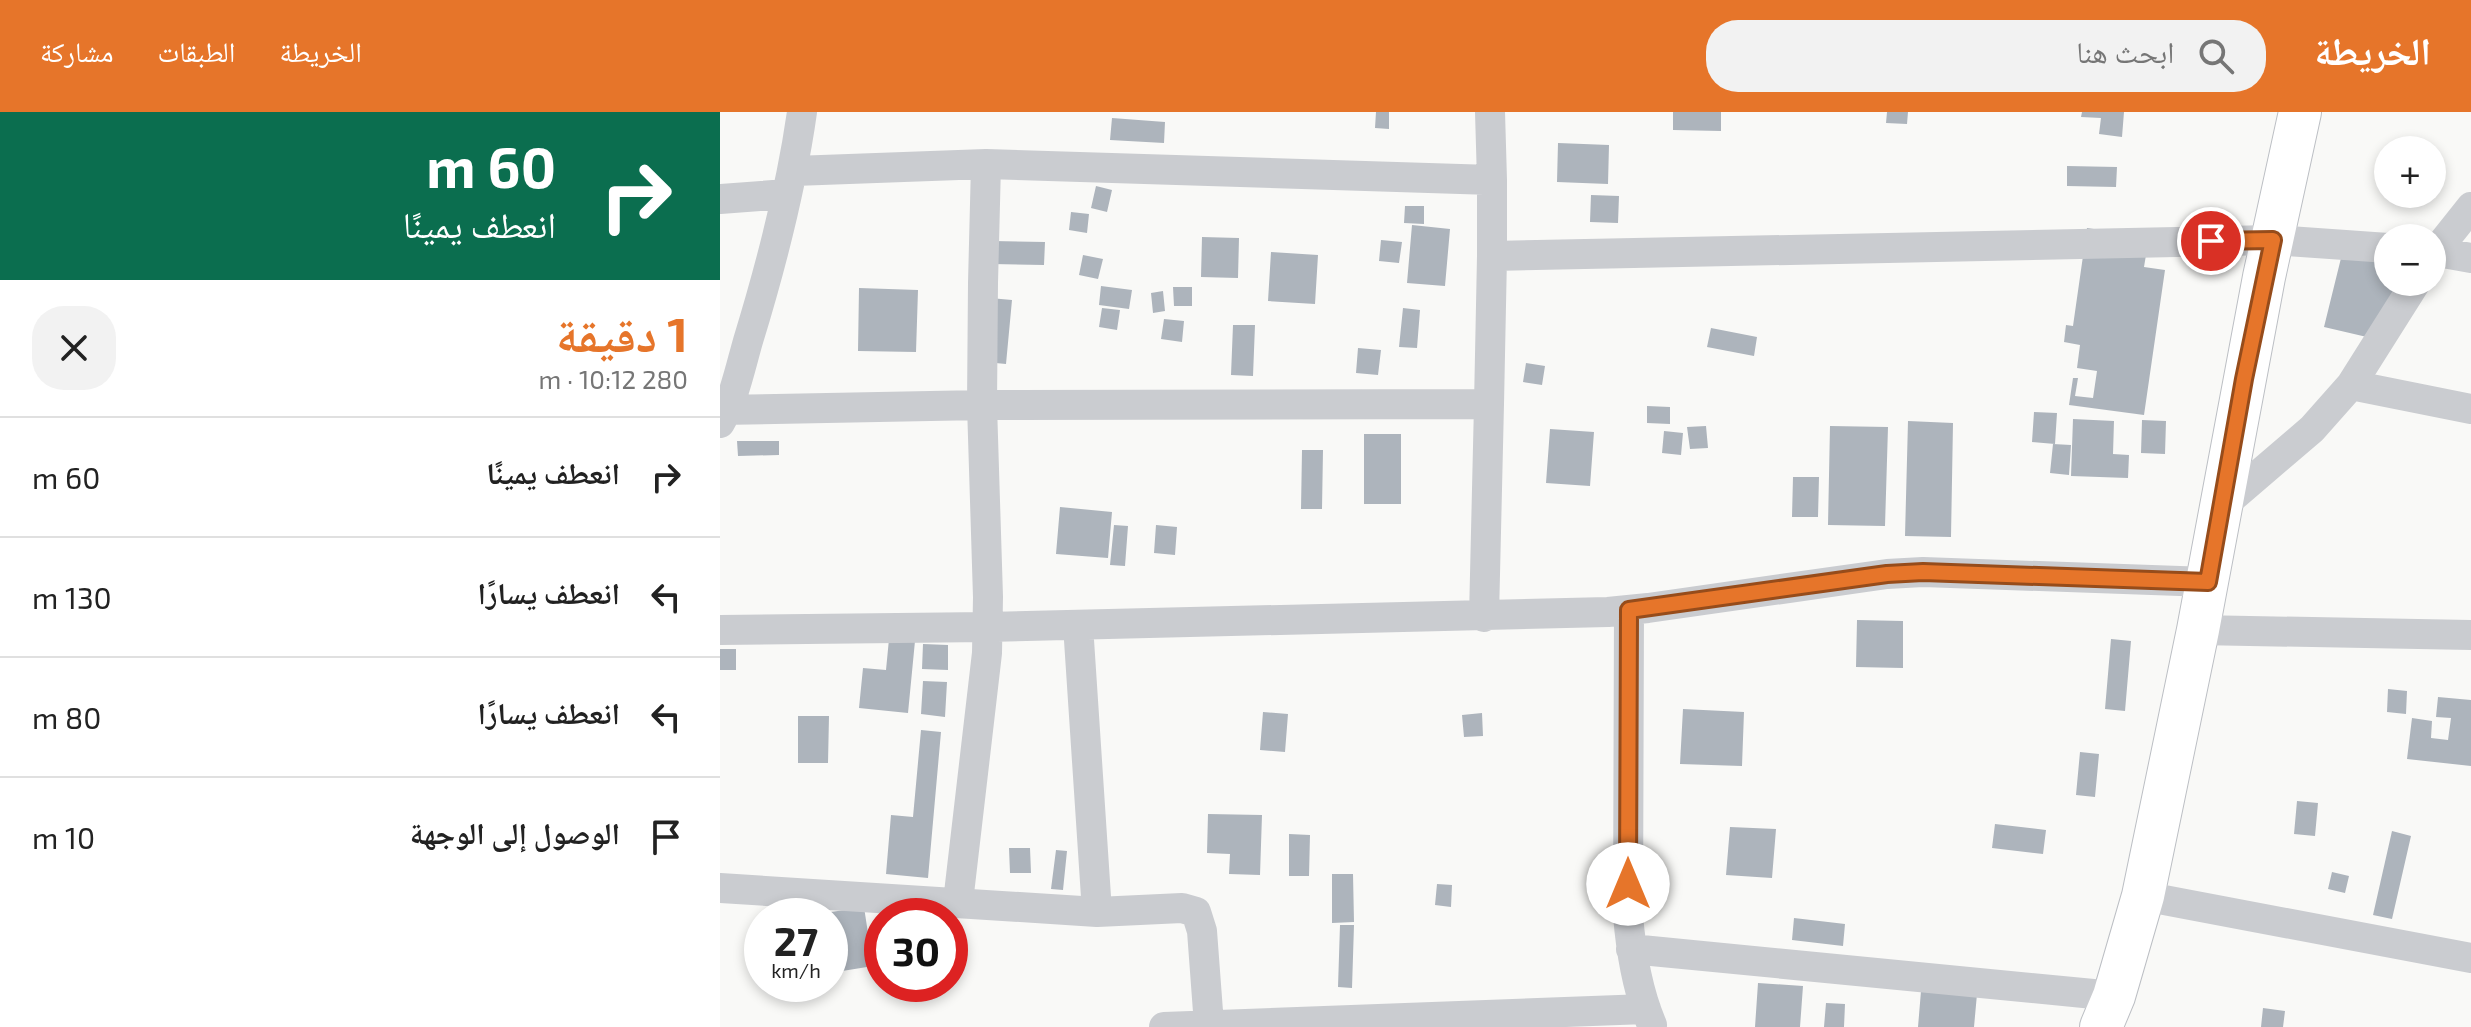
<!DOCTYPE html>
<html lang="ar">
<head>
<meta charset="utf-8">
<style>
	:root { --surface:#fff; --page:#f2f2f2; --text:#222; --muted:#767676; --line:#e0e0e0; --accent:#e6752a }
	body { margin:0; font-family:"Exo 2","Noto Naskh Arabic",sans-serif; background:var(--page); color:var(--text); direction:rtl; height:100vh; display:flex; flex-direction:column; font-size:30px; white-space:nowrap }
	* { box-sizing:border-box; margin:0 }
	p { font-size:26px; color:var(--muted) }
	.icon { flex:none; width:44px; height:44px; fill:none; stroke:currentColor; stroke-width:2; stroke-linecap:round; stroke-linejoin:round }
	.map { position:relative; flex:1; overflow:hidden; direction:ltr }
	.drawer { display:flex; flex-direction:column; background:var(--surface); width:720px }
	.drawer>* { flex:none }
	.top-card { background:#0b6e4f; color:#fff; overflow:hidden }
	.fabs { position:absolute; left:1654px; top:24px; display:grid; gap:16px }
	.fabs a { display:grid; place-items:center; width:72px; height:72px; border-radius:50%; background:var(--surface); box-shadow:0 4px 12px #0003; font-size:40px }
	.speed { position:absolute; left:24px; top:786px; display:flex; gap:16px; font-size:40px; font-weight:700; text-align:center }
	.speed>* { display:grid; place-content:center; width:104px; height:104px; border-radius:50%; background:var(--surface); box-shadow:0 4px 12px #0003; line-height:1 }
	.speed small { font-size:20px; font-weight:400 }
	.speed .limit { border:12px solid #d22; background:#fff; color:#111 }
	.pin { position:absolute; display:grid; place-items:center; width:68px; height:68px; color:#fff; margin:-34px; border:4px solid #fff; border-radius:50%; box-shadow:0 2px 8px #0007 }
	.me { position:absolute; width:88px; margin:-44px; rotate:0deg; stroke-linejoin:round; filter:drop-shadow(0 0 6px #0008) }
	.turn { display:flex; align-items:center; gap:28px; height:168px; padding:0 32px; font-size:36px }
	.turn .icon { width:104px; height:104px; stroke-width:2.5 }
	.turn b { display:block; font-size:56px; line-height:68px }
	.round { display:grid; place-items:center; flex:none; width:84px; height:84px; border-radius:32px; background:var(--page) }
	.head { display:flex; align-items:center; justify-content:space-between; height:136px; padding:0 32px }
	h1 { font-size:48px; font-weight:700; line-height:60px; color:var(--accent) }
	ul { padding:0; list-style:none }
	li { display:flex; align-items:center; gap:24px; height:120px; padding:0 32px; border-top:2px solid var(--line) }
	li div { flex:1 }
	li b { display:block; font-size:30px }
	li em { font-style:normal }
	header { display:flex; align-items:center; gap:48px; box-sizing:border-box; height:112px; padding:0 40px; background:var(--accent); color:#fff }
	header strong { font-size:38px }
	nav { display:flex; gap:44px; margin-inline-start:auto; font-size:28px }
	.search { width:560px; height:72px; background:var(--page); display:flex; align-items:center; gap:20px; box-sizing:border-box; padding:0 28px; border-radius:32px; color:var(--muted); font-size:30px }
	main { display:flex; flex:1; min-height:0 }
	.map>svg:first-child { display:block }
</style>
</head>
<body>
<header>
<strong>الخريطة</strong>
<div class="search"><svg class="icon" aria-label="search" viewBox="0 0 24 24"><circle cx="10" cy="10" r="6"/><path d="M15 15l6 6"/></svg>ابحث هنا</div>
<nav><a>الخريطة</a><a>الطبقات</a><a>مشاركة</a></nav>
</header>
<main>
<div class="map">
<svg width="1751" height="915" viewBox="0 0 1751 915">
	<rect width="100%" height="100%" fill="#f9f9f7"/>
	<path fill="#adb4bc" d="M656,0h13v17l-14,-1z
		M953,0h48v19l-48,-1z
		M1167,0h21l-1,12 -21,-1z
		M1362,0h42l-2,25 -23,-3 2,-16 -20,-1z
		M392,6l53,4 -1,21 -54,-3z
		M838,31l51,2 -1,39 -51,-2z
		M1347,54l50,1 -1,20 -49,-1z
		M376,74l16,4 -5,22 -16,-4z
		M871,83l28,1 -1,27 -28,-1z
		M685,94h19v18l-20,-1z
		M351,100l18,2 -2,19 -18,-3z
		M692,113l38,4 -5,57 -38,-3z
		M1367,116l62,9 -5,30 21,3 -21,145 -75,-10 4,-27h5l-3,18 18,2 4,-27 -20,-3 3,-23 -16,-3 2,-17 7,1z
		M482,125l37,1 -1,40 -37,-1z
		M661,128l21,2 -3,21 -20,-2z
		M272,129l53,1 -1,23 -52,-1z
		M1623,138l45,11v21h11l-15,59 -60,-14z
		M551,140l47,3 -3,49 -47,-3z
		M363,143l20,4 -5,20 -19,-4z
		M381,174l31,4 -3,19 -30,-4z
		M453,175h19v19h-18z
		M139,176l59,2 -2,62 -58,-1z
		M443,179l2,20 -12,2 -2,-20z
		M270,186l22,2 -6,64 -21,-2z
		M382,196l18,2 -3,20 -18,-3z
		M683,196l17,2 -3,38 -18,-1z
		M444,207l20,2 -2,21 -21,-3z
		M513,213h22l-2,51 -22,-1z
		M991,216l46,9 -3,19 -47,-9z
		M638,236l23,2 -3,25 -22,-2z
		M806,251l19,3 -3,19 -19,-3z
		M927,294l23,1v17l-23,-1z
		M1314,300l23,1 -2,31 -23,-2z
		M1353,307l41,2 -1,33 16,1 -1,23 -57,-2z
		M1422,308l24,1 -1,33 -24,-1z
		M1188,309l45,2 -2,114 -46,-1z
		M986,314l2,22 -18,1 -3,-22z
		M1110,314l58,1 -3,99 -57,-1z
		M830,317l44,3 -4,54 -44,-3z
		M944,319l19,2 -2,22 -19,-2z
		M644,322h37v70h-37z
		M17,329h42v14l-41,1z
		M1333,332l18,1 -2,30 -19,-2z
		M582,338h21l-1,59h-21z
		M1073,365h26l-1,40h-26z
		M340,395l52,5 -4,46 -52,-4z
		M394,413l14,1 -3,40 -15,-1z
		M436,413l21,2 -2,28 -21,-2z
		M1137,508l46,1v47l-47,-1z
		M169,527l26,2 -7,72 -49,-5 4,-40 23,2z
		M1391,527l20,2 -6,70 -20,-2z
		M203,532l25,1v25l-26,-1z
		M0,537h16v21h-16z
		M203,569l24,1 -2,35 -24,-3z
		M1668,577l19,2 -1,23 -19,-2z
		M1718,585l33,3v66l-64,-7 5,-41 20,3 -1,17 17,2 3,-22 -15,-1z
		M963,597l61,3 -2,54 -62,-2z
		M543,600l25,2 -3,38 -25,-2z
		M762,601l1,23 -19,1 -2,-22z
		M78,604h31l-1,47h-30z
		M201,618l20,2 -13,146 -42,-4 5,-59 22,2z
		M1360,640l19,2 -4,43 -19,-2z
		M1577,689l21,2 -3,33 -21,-2z
		M488,702l54,1 -2,60 -31,-1 1,-20 -23,-1z
		M1275,712l51,6 -3,24 -51,-6z
		M1010,715l46,2 -4,49 -46,-3z
		M1672,719l19,5 -19,83 -19,-4z
		M569,722l21,1 -1,41h-20z
		M289,736h21l1,25h-21z
		M336,738l11,1 -4,39 -12,-1z
		M1612,760l17,4 -4,17 -17,-4z
		M612,762h21l1,48 -22,1z
		M717,772l15,1 -1,22 -16,-2z
		M144,795l9,59 -43,7v-57h-12v-2z
		M1074,806l51,6 -2,22 -51,-6z
		M620,813h14l-2,63 -14,-1z
		M1038,871l45,3 -3,41h-45z
		M1201,879l56,3 -3,33h-56z
		M1106,891l19,1 -1,23h-20z
		M1543,896l22,3 -2,16h-22z"/>
	<g fill="none" stroke-linecap="round" stroke-linejoin="round">
		<g stroke="#bcbfc4" stroke-width="44">
			<path id="secondary" d="M1381,915l13,-31 29,-100 55,-266 66,-353 36,-165"/>
		</g>
		<path stroke="#caccd0" stroke-width="30" d="M770,0l2,68
			M74,59l192,-7 506,16v76l781,-16 115,8
			M0,87l67,-5
			M1712,139l39,7
			M1712,144l39,-49
			M1631,273l120,24
			M0,298l262,-5 507,-1 3,-148
			M0,311c14,-24 20,-54 28,-82 23,-75 43,-151 54,-229
			M1501,395l91,-78 39,-44 65,-103
			M909,498l-1,305c3,37 9,75 24,110
			M764,505l5,-213
			M358,513l19,287
			M0,518l267,-3 621,-15 40,-4 239,-34 36,-2 285,10
			M1478,518l273,5
			M0,776l377,24 85,-4 14,4 6,19 7,94
			M1423,784l328,62
			M238,790l29,-249 1,-56 -6,-192 1,-122 3,-119
			M911,837l483,47
			M444,915l482,-18"/>
		<use href="#secondary" stroke="#fff" stroke-width="42"/>
	</g>
	<g fill="none" stroke-linecap="round" stroke-linejoin="round">
		<g stroke="#964c1b" stroke-width="20">
			<path id="route" d="M908,772l1,-274 258,-36 36,-2 285,10 36,-203 29,-139 -62,1"/>
		</g>
		<use href="#route" stroke="#e6752a" stroke-width="14"/>
	</g>
</svg>
<div class="fabs">
<a>+</a>
<a>−</a>
</div>
<div class="speed"><div>27<small>km/h</small></div><div class="limit">30</div></div>
<div class="pin" style="left:1491px;top:129px;background:#d93025"><svg class="icon" aria-label="arrive" viewBox="0 0 24 24"><path d="M6 21V4h12l-3 4 3 4H6"/></svg></div>
<svg class="me" style="left:908px;top:772px" viewBox="-20 -20 40 40"><circle r="19" fill="#fff"/><path d="M0-13L10 11 0 6-10 11z" fill="#e6752a"/></svg>
</div>
<section class="drawer">
<div class="top-card">
<div class="turn"><svg class="icon" aria-label="right" viewBox="0 0 24 24"><path d="M7 20v-9h11M14 6l5 5-5 5"/></svg><div><b>60 m</b>انعطف يمينًا</div></div>
</div>
<div class="head"><div><h1>1 دقيقة</h1><p>280 m · 10:12</p></div><a class="round"><svg class="icon" aria-label="close" viewBox="0 0 24 24"><path d="M6 6l12 12M18 6L6 18"/></svg></a></div>
<ul>
<li><svg class="icon" aria-label="right" viewBox="0 0 24 24"><path d="M7 20v-9h11M14 6l5 5-5 5"/></svg><div><b>انعطف يمينًا</b></div><em>60 m</em></li>
<li><svg class="icon" aria-label="left" viewBox="0 0 24 24"><path d="M17 20v-9H6M10 6l-5 5 5 5"/></svg><div><b>انعطف يسارًا</b></div><em>130 m</em></li>
<li><svg class="icon" aria-label="left" viewBox="0 0 24 24"><path d="M17 20v-9H6M10 6l-5 5 5 5"/></svg><div><b>انعطف يسارًا</b></div><em>80 m</em></li>
<li><svg class="icon" aria-label="arrive" viewBox="0 0 24 24"><path d="M6 21V4h12l-3 4 3 4H6"/></svg><div><b>الوصول إلى الوجهة</b></div><em>10 m</em></li>
</ul>
</section>
</main>
</body>
</html>
